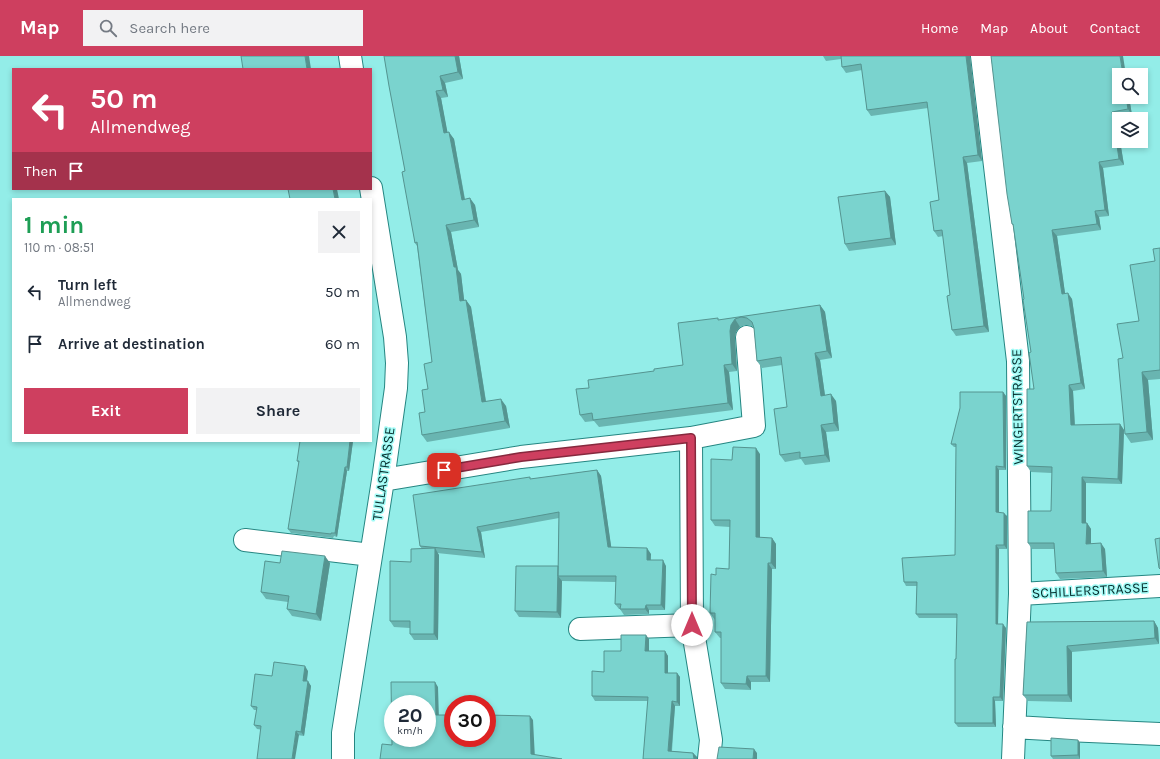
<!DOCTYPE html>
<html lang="en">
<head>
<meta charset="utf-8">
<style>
	:root { --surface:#fff; --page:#f2f2f3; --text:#1f2937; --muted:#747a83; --accent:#ce3f5f }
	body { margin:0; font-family:Karla,sans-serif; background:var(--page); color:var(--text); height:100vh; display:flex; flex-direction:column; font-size:15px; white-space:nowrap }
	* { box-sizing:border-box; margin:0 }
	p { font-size:13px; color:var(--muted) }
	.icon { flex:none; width:22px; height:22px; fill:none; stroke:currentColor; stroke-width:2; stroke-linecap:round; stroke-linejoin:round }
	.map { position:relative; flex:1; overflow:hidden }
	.drawer { position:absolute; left:12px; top:142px; width:360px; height:244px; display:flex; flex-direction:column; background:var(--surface); border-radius:0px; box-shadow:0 2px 6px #0003 }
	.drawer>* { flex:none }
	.guide { position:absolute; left:12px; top:12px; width:360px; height:122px; border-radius:0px; box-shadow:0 2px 6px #0003; background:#ce3f5f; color:#fff; overflow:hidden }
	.controls { position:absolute; left:1112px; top:12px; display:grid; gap:8px }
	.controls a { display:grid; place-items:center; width:36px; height:36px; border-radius:0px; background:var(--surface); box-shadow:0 2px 6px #0003; font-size:20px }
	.speed { position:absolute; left:384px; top:639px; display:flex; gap:8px; font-size:20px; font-weight:700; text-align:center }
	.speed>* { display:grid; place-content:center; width:52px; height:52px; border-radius:50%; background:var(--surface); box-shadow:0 2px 6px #0003; line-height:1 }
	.speed small { font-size:10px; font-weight:400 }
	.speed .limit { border:6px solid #d22; background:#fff; color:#111 }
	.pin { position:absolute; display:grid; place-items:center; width:34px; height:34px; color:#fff; margin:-17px; border-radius:8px; box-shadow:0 2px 6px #0006 }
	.me { position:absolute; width:44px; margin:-22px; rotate:0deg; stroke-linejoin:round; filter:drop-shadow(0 0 3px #0008) }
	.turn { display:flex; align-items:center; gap:14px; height:84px; padding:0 12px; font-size:18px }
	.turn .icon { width:52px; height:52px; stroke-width:2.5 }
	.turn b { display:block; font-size:28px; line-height:34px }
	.then { display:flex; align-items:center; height:38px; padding:0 12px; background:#0003; gap:8px; font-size:15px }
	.round { display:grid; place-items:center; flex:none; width:42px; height:42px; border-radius:0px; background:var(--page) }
	.headline { display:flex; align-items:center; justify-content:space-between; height:68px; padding:0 12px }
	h1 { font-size:24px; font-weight:700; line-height:30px; color:#1e9e55 }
	.cta { display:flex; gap:8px; margin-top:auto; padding:8px 12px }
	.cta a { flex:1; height:46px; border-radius:0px; background:var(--accent); color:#fff; font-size:16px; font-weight:700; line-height:46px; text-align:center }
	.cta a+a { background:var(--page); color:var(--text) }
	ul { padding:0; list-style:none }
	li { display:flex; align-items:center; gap:12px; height:52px; padding:0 12px }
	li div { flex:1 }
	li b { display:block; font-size:15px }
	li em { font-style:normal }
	header { display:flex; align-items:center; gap:24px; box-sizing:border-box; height:56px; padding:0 20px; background:var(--accent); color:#fff }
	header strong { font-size:19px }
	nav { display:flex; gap:22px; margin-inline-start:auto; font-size:14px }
	.search { width:280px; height:36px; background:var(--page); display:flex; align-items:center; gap:10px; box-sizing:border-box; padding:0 14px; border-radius:0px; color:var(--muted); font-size:15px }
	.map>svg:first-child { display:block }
</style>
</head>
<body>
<header>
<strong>Map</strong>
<div class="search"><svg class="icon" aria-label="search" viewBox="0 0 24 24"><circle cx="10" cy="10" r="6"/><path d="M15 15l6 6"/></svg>Search here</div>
<nav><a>Home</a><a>Map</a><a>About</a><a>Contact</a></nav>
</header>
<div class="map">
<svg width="1160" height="703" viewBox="0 0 1160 703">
	<rect width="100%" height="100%" fill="#93ede8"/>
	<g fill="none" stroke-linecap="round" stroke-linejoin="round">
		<g stroke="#258682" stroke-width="24">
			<path id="minor" d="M350,0l2,13
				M982,0l36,305 2,233 -7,165
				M691,382l1,187 19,115 -2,19
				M383,424l138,-23 170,-19 63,-12 -7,-89
				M245,484l126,15
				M1020,538l140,-8
				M580,573l112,-4
				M1014,671l52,3 94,4
				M343,703v-26l40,-253 13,-92 1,-25 -2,-26 -24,-149"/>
		</g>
		<use href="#minor" stroke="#fff" stroke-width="22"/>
	</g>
	<path fill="#69b5b1" d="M384,0h75l4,23 -18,4 3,14 -7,1 6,34 7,7 11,60 10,6 4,22 -28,5 7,38 3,4 3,26h2l5,7 15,94 20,5 4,22 -83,14 -5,-7 6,-46 4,-27 -15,-116 -2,-3 -10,-72z
		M823,0h147l12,105 -15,2 22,169 -33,4 -4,-6 -2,-35 -7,-59 -5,1 -4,-6 5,-31 -11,-92 -57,8 -4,-6 -5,-40 -16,3 -4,-6 -1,-8 -15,2z
		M991,0l138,41 3,18 -16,3 3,17v6h1l4,24 -21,3 6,48 -10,1 2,13 -44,6 8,58 7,5 13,90 -12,2 2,34 45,-1 4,6 -2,54 -36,-1v40h1l4,6v15l14,5 2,28 -47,2 -4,-6 -1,-24h-23l-4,-6 23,-32 1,-38 -21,-1 -4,-6 7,-77 -3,-37 -7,-53 -10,-72 -2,-3z
		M885,135l5,6 6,48 -47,6 -4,-7z
		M1160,192v131l-12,1 5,60 -22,3 -6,-9 -2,-76 16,-37 16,-60z
		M820,249l5,7 7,46 -12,2 5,35 11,6 3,30 -13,1 4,30 -25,3 -4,-6 -16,3 -5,-7 7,-48 -5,-42 -20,3 -5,-7 -3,-33 -2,-2 -6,-1 -6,2 -4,5 -1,6 2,33 -8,1 4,38 -134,17 -5,-6 -9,1 -5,-7 9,-27 65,-17 29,-6 36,-45z
		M1003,336l3,4v74h-7v42l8,4v33h-8l-1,75 8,4 -3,73h-8l1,26h-38l-3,-4 2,-105h-38l-3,-4 1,-28h-11l-2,-4 51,-27 1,-108h-2l-3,-3z
		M353,385l-4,30h-2l-10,66 -3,-1 -1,2 -42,-5 -3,-4 11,-66 -2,-2z
		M760,398v84h12l4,6v25h-4l-2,113h-19v8l-26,-1 -4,-6v-45h-1l-5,-6v-12l-5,-7 6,-38 13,-6 1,-42 -15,-1 -4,-6 21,-60z
		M597,414l4,6 10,71 40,7v6l15,6 -1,44h-16v4l-25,1 -4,-6h-1l-4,-5 1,-22 -54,-1 -1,37 -42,-1 -4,-6 43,-44 1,-49 -78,14 4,26 -48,-5 2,2 -1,85h-24l-4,-6v-6l-16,-1 -4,-6 21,-59 11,-13 -2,-3 111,-67z
		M280,507h50l-9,58 -29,-5 -5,-7 1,-7 -22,-3 -5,-7z
		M1154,565l4,7 1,16 -87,8v50l-44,-1 -5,-6 4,-73z
		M649,583v12h16l3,5v17h9l3,4v29h-5l-3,45 21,2 4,4v2h-54l5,-58h-53l-3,-5 29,-45z
		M308,615l-1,10 4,5 -7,50 -47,-7 -3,-4 3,-15h-3l-3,-4 21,-30z
		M1080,687v16h-27l-2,-3z"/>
	<path fill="#559490" d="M305,0h4l2,13h-4z
		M455,0h4l4,23 -5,-7z
		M966,0h4l12,105 -4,-6z
		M1120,0h3l3,19h-3z
		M440,20l5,7 3,14 -5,-7z
		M436,35l5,7 8,42 -5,-7z
		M1126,41h3l3,18 -4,-6z
		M1112,56l4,6 3,17v6h1l4,24 -5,-6z
		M449,76l5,7 12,68 -4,-7z
		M963,101l4,6 22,169 -5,-6z
		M1099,106l4,6 6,48 -4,-6z
		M333,133h4l2,10h-4z
		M885,135l5,6 6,48 -5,-7z
		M470,142l5,7 4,22 -5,-7z
		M1095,155l4,6 2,13 -4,-6z
		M446,169l5,7 7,38 3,4 4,33 -5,-6z
		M1052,174l5,6 9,64 -4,-6z
		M1068,237l4,6 13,90 -4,-6z
		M466,244l5,7 16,102 -5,-7z
		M820,249l5,7 7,46 -5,-7z
		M735,263l5,8 -4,5 -1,6 2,33 -5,-7 -2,-33 1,-6z
		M815,297l5,7 6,43 -5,-7z
		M724,309l5,7 4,38 -5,-7z
		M1142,316l6,8 5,60 -6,-8z
		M1069,329l4,6 2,40 -4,-6z
		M1003,336l3,4v74l-2,-3z
		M831,338l5,7 3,30 -5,-8z
		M501,343l5,7 4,22 -5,-7z
		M1120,368l4,6 -2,54 -4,-5z
		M821,369l5,7 4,30 -5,-7z
		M350,385h3l-4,30 -2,-4z
		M756,392l4,6v90l-4,-7z
		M996,410l3,4v46l-3,-4z
		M345,411l2,4 -10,66 -2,-4z
		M597,414l4,6 11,76 -4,-5z
		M1082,421l4,6v46l-4,-6z
		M1004,457l3,3v33l-3,-4z
		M1087,467l4,6v21l-5,-6z
		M477,471l4,5 4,26 -3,-6z
		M772,482l4,6v25l-5,-6z
		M1101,487l4,6 2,28 -4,-6z
		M996,489l3,4 -1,79 -2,-4z
		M435,492l4,7 -1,85 -4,-6z
		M647,492l4,6 -1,12 -3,-6z
		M325,500l5,7 -9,58 -5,-7z
		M663,504l3,6 -1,44 -4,-5z
		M768,507l4,6 -2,113 -4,-6z
		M558,510v10l4,5 -1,37 -4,-6z
		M646,549l3,5v4l-4,-5z
		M1154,565l4,7 1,16 -4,-6z
		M1003,568l3,4 -3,73 -3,-4z
		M646,579l3,4v17l-4,-5z
		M1067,590l5,6v50l-4,-7z
		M665,595l3,5v21l-3,-4z
		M305,610l3,5 -2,14 -3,-4z
		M677,617l3,4v29l-3,-4z
		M747,620l4,6v8l-5,-6z
		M308,625l3,5 -7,50 -3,-4z
		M435,626l3,5 1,33 -3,-5z
		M993,641l2,4 1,26 -3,-4z
		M672,645l3,5 -4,50 -3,-5z
		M530,660l3,4 2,39 -4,-5z
		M296,675l3,4 -4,24h-3z
		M1078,684l2,3v16l-2,-4z
		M754,693l3,4v6h-4z
		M693,697l4,4v2h-3z"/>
	<path fill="#7ad3ce" stroke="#559490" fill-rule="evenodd" d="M241,0h64l2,13h-64z
		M384,0h71l3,16 -18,4 3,14 -7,1 8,42 5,-1 13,68 8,-2 4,22 -28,5 8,42h2l4,34 6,-1 16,102 19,-3 4,22 -83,14 -3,-22 6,-1 -3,-22 6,-1 -4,-25 8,-2 -15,-120 -2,1 -13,-71 3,-1 -16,-85z
		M841,0h125l12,99 -15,2 21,169 -32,4 -5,-34 3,-1 -8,-65 -8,1 -4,-29 9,-2 -12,-98 -60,8 -6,-46 -19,3z
		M991,0h129l3,19h-4v22h7l2,12 -16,3 7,47 -20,3 6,48 -10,1 2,13 -45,6 10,64 6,-1 13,90 -12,2 2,40 49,-1 -2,55 -36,-2v46h5l-1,21 15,-1 2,28 -47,2 -2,-30h-26v-32h23l1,-44 -25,-1v-77h7l-5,-36 2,-1 -8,-52 1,-1 -11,-75h-1l-5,-30z
		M288,133h45l2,10h-45z
		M885,135l6,47 -46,6 -7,-47z
		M1160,192v122l-18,2 5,60 -22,2 -7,-75 5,-1 -6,-34 22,-3 -9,-56 25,-4 -2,-12z
		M820,249l7,46 -12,2 6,43 10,-2 3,29 -13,2 4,30 -25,3v-6l-20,3 -6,-46 13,-2 -6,-50 -24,4 -3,-33 -2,-6 -5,-4 -6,-1 -6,2 -4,6 -1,6 2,33 -8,1 4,38 -135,17 -1,-7 -12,2 -4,-26 13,-1 -1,-8 66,-9v-2l29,-4 -5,-42 40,-5v2z
		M960,336h43l1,75 -8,-1v46l8,1v32h-8v79h7l-3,73h-7v26h-38v-64h1l1,-45h-41l1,-32h-13l-2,-24 53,-3 1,-111h-5l9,-36z
		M300,385h50l-3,26h-2l-10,66h-4v1l-43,-5 11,-68h-2z
		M733,391l23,1v89l16,1 -1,25h-3l-2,113h-19l-1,8 -25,-1v-51h-6v-19h-5l1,-39 5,1v-7l13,1 1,-49h-19v-61l21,1z
		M597,414l11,77 39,1v12h16l-2,45h-15l-1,4h-25l1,-5h-6l1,-28h-58l1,-64 -82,15 5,25 -62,-6 -7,-51 117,-18v2z
		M1160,482v31l-1,-1 -4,-29z
		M435,492l-1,86h-24v-13h-20v-60l21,1v-13z
		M282,495l43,5 -9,58 -29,-5 2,-13 -28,-4 4,-31 15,2z
		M516,510h42l-1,46 -42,-1z
		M1154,565l1,17 -88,8 1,49h-45l4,-73z
		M621,579h25l-1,16h20v22h12v29l-5,-1 -4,50 25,2 1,6h-51l5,-62 -56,-1v-25l12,1v-21h17z
		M274,606l31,4 -2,15h5l-7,51 -5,-1 -4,28h-35l4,-33 -7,-1 3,-18 -6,-1 4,-32 17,2z
		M391,626h44l1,33h17v23h34v-23l43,1 1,38 31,5h-182l2,-15 10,1zM393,648h34v34h-34z
		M1051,682l27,2v15l-27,1z
		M719,691l35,2 -1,10h-36z"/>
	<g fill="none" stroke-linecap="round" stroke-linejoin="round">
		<g stroke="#86293e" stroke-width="10">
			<path id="route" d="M444,414l77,-13 170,-19 1,187"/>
		</g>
		<use href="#route" stroke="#ce3f5f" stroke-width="7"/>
	</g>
	<g text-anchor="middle" stroke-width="3" stroke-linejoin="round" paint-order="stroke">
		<g font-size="14" fill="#072f2e" stroke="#a1fbf6">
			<text transform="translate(1017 351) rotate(-91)" y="5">WINGERTSTRASSE</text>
			<text transform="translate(383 418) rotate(-82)" y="5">TULLASTRASSE</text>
			<text transform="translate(1090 534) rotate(-3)" y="5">SCHILLERSTRASSE</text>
		</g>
	</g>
</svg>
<div class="controls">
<a><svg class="icon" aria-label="search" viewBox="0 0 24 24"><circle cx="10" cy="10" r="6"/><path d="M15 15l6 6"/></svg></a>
<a><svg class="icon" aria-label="layers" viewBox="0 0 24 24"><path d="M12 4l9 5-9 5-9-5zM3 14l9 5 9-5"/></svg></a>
</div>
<div class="speed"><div>20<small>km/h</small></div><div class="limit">30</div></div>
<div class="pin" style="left:444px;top:414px;background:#d93025"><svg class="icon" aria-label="arrive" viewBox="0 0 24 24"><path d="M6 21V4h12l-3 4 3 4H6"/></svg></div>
<svg class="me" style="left:692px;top:569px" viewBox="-20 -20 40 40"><circle r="19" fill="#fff"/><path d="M0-13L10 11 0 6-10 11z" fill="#ce3f5f"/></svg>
<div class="guide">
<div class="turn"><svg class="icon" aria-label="left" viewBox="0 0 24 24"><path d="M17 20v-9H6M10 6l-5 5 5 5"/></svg><div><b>50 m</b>Allmendweg</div></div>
<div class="then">Then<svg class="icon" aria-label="arrive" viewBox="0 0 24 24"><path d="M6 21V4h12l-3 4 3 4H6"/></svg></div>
</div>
<section class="drawer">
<div class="headline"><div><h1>1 min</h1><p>110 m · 08:51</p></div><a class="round"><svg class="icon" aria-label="close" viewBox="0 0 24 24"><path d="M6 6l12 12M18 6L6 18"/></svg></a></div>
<ul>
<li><svg class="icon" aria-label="left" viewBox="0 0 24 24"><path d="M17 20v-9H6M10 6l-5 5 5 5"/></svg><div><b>Turn left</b><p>Allmendweg</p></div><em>50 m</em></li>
<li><svg class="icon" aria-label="arrive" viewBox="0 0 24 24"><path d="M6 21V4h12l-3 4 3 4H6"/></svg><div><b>Arrive at destination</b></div><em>60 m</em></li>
</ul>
<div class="cta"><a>Exit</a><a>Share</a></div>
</section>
</div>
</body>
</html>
